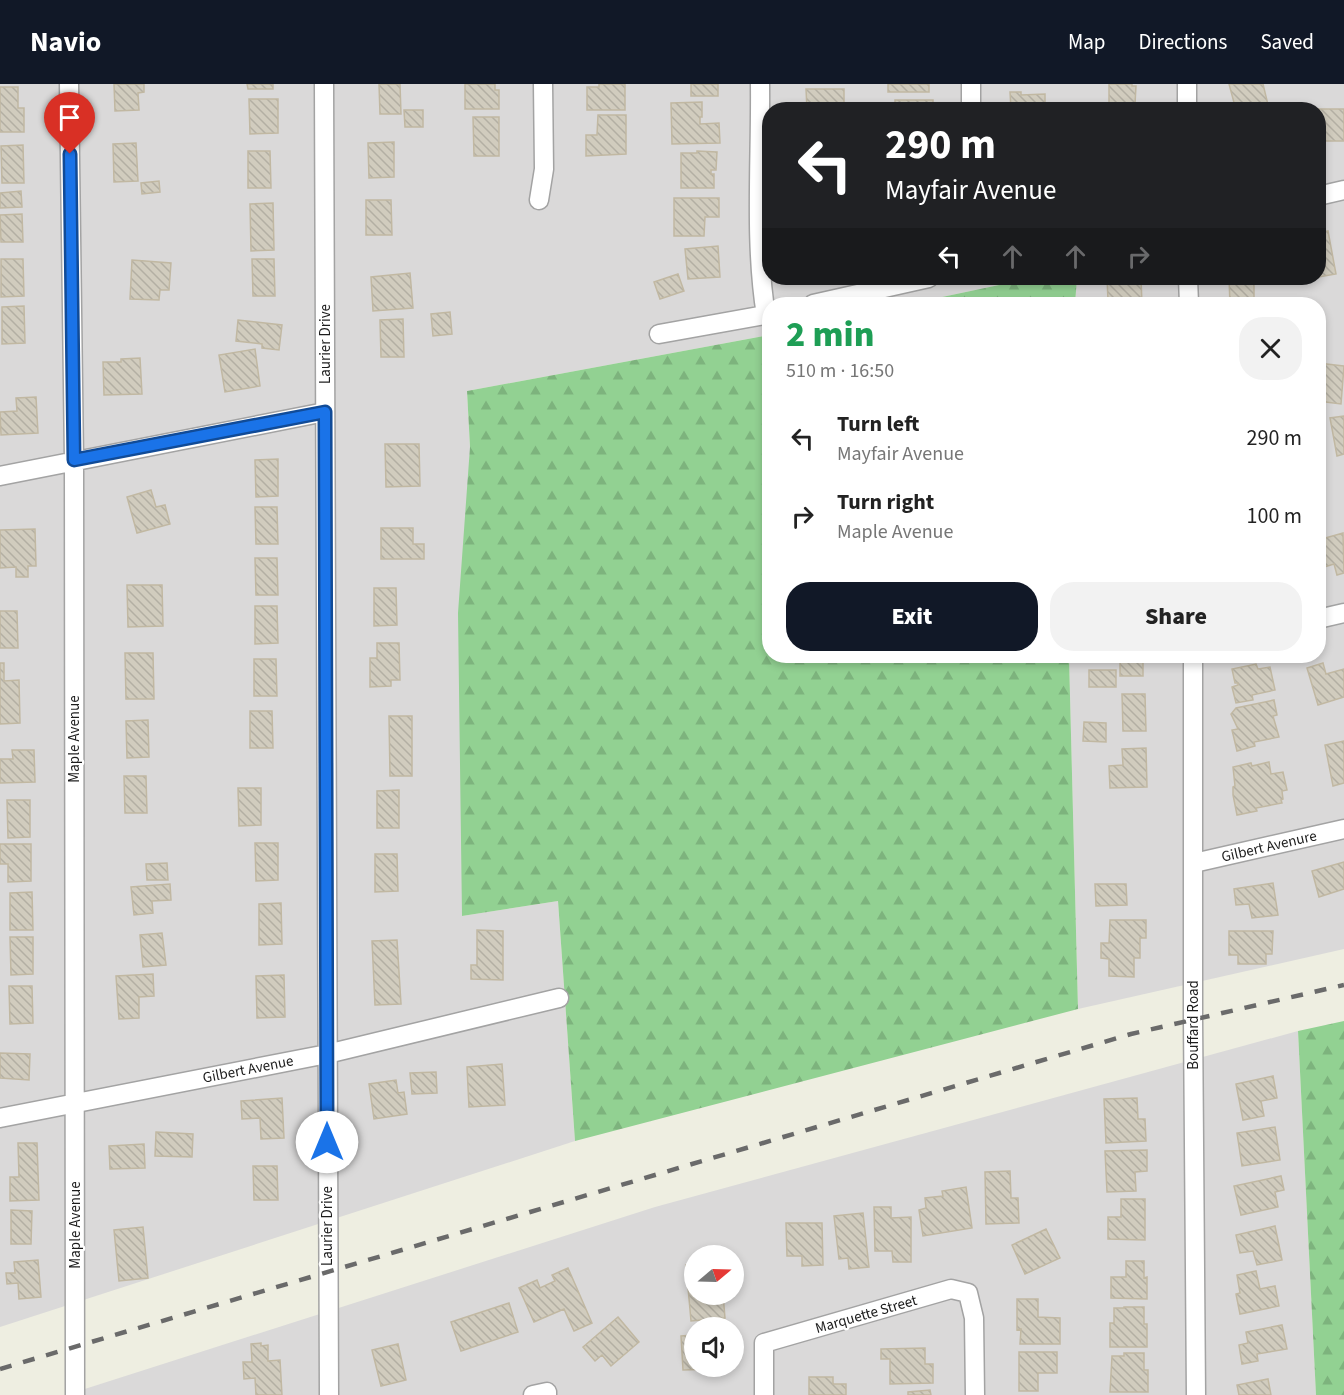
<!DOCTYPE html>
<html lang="en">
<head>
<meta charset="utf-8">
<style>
	:root { --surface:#fff; --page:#f2f2f2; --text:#222; --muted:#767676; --accent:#111827 }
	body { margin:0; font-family:"Source Sans 3",sans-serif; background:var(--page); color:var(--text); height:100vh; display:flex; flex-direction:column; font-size:22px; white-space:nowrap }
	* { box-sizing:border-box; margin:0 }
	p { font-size:20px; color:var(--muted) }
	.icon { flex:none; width:33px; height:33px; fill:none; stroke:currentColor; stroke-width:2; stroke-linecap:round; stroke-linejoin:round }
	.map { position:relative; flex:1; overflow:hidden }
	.drawer { position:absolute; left:762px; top:213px; width:564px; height:366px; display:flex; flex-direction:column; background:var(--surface); border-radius:24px; box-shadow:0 3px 9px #0003 }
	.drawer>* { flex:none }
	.banner { position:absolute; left:762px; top:18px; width:564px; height:183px; border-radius:24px; box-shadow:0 3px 9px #0003; background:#202124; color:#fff; overflow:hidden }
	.needle { width:39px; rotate:71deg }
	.controls { position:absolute; left:684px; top:1161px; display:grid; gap:12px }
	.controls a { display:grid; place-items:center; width:60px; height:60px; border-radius:50%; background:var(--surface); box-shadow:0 3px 9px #0003; font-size:30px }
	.pin { position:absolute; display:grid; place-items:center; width:51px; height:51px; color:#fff; margin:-62px -26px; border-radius:50% 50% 50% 0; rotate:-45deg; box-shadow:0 0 6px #0007 }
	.pin .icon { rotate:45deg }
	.me { position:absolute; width:66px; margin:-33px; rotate:0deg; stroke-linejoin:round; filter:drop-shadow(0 0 4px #0008) }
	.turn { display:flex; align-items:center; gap:21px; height:126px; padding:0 24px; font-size:27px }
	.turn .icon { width:78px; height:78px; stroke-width:2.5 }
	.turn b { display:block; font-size:42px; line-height:51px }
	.lanes { display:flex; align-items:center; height:57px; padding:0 24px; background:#0003; justify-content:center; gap:30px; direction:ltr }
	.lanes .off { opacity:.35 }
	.round { display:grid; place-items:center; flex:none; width:63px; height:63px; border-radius:24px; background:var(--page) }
	.headline { display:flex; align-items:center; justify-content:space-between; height:102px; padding:0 24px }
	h1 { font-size:36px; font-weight:800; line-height:45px; color:#1e9e55 }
	.primary-button { display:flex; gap:12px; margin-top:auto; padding:12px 24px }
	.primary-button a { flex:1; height:69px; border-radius:24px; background:var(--accent); color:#fff; font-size:24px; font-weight:800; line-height:69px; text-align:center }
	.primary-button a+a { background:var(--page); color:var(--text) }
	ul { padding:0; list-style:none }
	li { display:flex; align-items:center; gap:18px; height:78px; padding:0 24px }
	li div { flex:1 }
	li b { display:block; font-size:22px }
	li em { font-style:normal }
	header { display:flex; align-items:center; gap:36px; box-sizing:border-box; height:84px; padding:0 30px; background:var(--accent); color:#fff }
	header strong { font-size:28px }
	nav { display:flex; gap:33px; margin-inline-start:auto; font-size:21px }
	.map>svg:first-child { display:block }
</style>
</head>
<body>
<header>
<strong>Navio</strong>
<nav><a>Map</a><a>Directions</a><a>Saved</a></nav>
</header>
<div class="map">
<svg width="1344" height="1311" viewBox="0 0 1344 1311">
	<defs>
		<pattern id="forest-firs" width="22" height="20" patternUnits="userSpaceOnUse" patternTransform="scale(1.5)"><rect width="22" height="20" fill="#92d192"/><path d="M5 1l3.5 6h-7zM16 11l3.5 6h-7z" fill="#7db37d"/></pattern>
		<pattern id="building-back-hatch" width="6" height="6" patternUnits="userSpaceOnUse" patternTransform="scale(1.5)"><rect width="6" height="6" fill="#d1ccbe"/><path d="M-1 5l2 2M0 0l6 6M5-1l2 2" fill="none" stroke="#b3afa3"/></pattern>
	</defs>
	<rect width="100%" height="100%" fill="#eeeee1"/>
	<path fill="#dad9d9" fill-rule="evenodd" d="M0,0h1344v865l-266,60 -9,-353h249v-352h-243l2,-26h241v-168h-548v168h262l-123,26h-139l-1,31 -302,56 3,56 -8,469 96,-15 17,240 -575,186z
		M1298,947l18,364h-1250l589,-188zM694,1172h40v38h-40zM694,1244h40v38h-40z"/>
	<path fill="url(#forest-firs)" d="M1032,194h45l-2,26h-166z
		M769,251l1,321h299l9,353 -503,132 -17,-240 -96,15 -4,-303 12,-166 -3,-56z
		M1344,937v374h-28l-18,-364z"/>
	<path fill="url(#building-back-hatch)" stroke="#c1b8a2" stroke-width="1.5" d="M114,0h30v8l-6,1 1,17 -24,1z
		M247,0h26v5h-25z
		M379,0h21l1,30h-21z
		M465,0h30v6h4v19h-34z
		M599,0h26v26h-38v-23h12z
		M691,0h27v12h-27z
		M888,0h41v8h-41z
		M1109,0h23v2h4l-1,18h-4v6h-22z
		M1229,0h34l6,25 -33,1z
		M0,3h18v21h6v24h-24z
		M806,5h38v21h-41l4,-1z
		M1010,8h11v3l24,-1v16l-34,-1z
		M249,15h29v34l-28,1z
		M895,16h38v10h-38z
		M702,18v15h-2v7l19,-1 1,20 -48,1 -1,-41z
		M1302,25h42v32h-21v9h-5v-40z
		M404,26h19v17h-18z
		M598,31h28v39l-40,2v-21h11z
		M473,33h26v39h-25z
		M394,58v35l-25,1 -1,-35z
		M136,59l2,38 -24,1 -1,-38z
		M23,61l1,38h-22l-1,-37z
		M248,67h22l1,37h-23z
		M697,67l20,1 -1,18h-5v4h3v14h-33v-35h16z
		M159,97l1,11 -18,2 -1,-11z
		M21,107l1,16 -22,1v-15z
		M674,114h45v19h-14l-1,19h-30z
		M366,116h25l1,35h-26z
		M273,119l1,47 -23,1 -1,-47z
		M22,130l1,28h-22l-1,-27z
		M1328,147l8,43 -18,3v-44z
		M718,162l2,31 -32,2 -3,-30z
		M1,175h22l1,37 -23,1z
		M252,175h22l1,37h-22z
		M132,176l39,3 -2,27h-9l-1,10 -29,-1z
		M410,189l3,35 -40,3 -2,-34z
		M678,190l6,17 -24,8 -6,-17z
		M1107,194h34l1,26h-24v-5l-10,1z
		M1229,194h25v26h-24z
		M24,222l1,37 -23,1v-37z
		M450,228l2,22 -19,2 -2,-22z
		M403,235l1,38h-23l-1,-37z
		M238,236l44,5 -3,25 -17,-2v-4l-26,-3z
		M255,265l5,37 -35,6 -6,-37z
		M140,274l2,36 -38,1 -1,-33h18v-3z
		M1318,279l26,3 -3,38 -23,-3z
		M36,313l2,36 -37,2 -1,-23 17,-1 -1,-13z
		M1344,332v38l-7,2 -7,-38z
		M385,360h34l1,42 -34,1z
		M278,375v37l-22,1 -1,-37z
		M151,406l5,17 9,-2 5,19 -33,9 -10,-36z
		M255,423h22l1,37h-22z
		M381,444h32v16h11v15h-43z
		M35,445l1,37h-8v11h-12v-10l-16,1v-38z
		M1343,449l1,40 -7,2 -3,-11 -16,5v-29z
		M255,474h22l1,37h-22z
		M127,501h35l1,41 -35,1z
		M374,504h22l1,37 -23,1z
		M255,522h22l1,37 -23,1z
		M0,527h17l1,37h-18z
		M377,559h22l1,37h-9v6l-21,1v-29h7z
		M125,569h28l1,46h-28z
		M1120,572h23v20h-23z
		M254,575h22l1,37h-23z
		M0,579h4v18l15,-1 1,43 -20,1z
		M1323,579l3,11 18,-5v28l-26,8 -11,-37z
		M1256,580l2,5 12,-2 5,23 -23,5 1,5 -17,3 -4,-16 6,-2v-2h-3l-3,-14z
		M1089,586h27v17h-27z
		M1122,610h23l1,37h-23z
		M1274,616l3,15 -4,1 6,21 -25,5 1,4 -18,5 -5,-21 6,-1 -7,-15 5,-6z
		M250,627h22l1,37h-23z
		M389,632h23v60h-22z
		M148,636l1,37 -22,1 -1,-37z
		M1084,638l22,1v19l-23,-1z
		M1344,657v42l-11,3 -8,-41z
		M1146,664l1,39 -37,1 -1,-22 14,-1 -1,-16z
		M12,666h22l1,32 -35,1v-24h13z
		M1269,678l2,12 12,-2 4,18 -5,1 1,8 -2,1 1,3 -26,5 1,3 -20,4 -4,-20v-8l2,-1 -2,-19 18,-4 1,3z
		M124,692h22l1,37h-22z
		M238,704h23v37l-22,1z
		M399,706v38h-22v-37z
		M7,716h23v37l-22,1z
		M255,759h23v37l-22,1z
		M0,760h31v37l-23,1v-18h-8z
		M375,770h22l1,37 -23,1z
		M1344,778v27l-25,8 -7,-26z
		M167,779l1,17h-21l-1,-16z
		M1273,799l5,32 -26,3 -3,-14 -13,1 -2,-16z
		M170,800l1,16 -19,1 1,12 -19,2 -3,-28z
		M1095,800h31l1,21 -31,1z
		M32,808l1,38h-23v-37z
		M281,819l1,41 -23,1v-41z
		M1110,836h36v18h-6v20h-6v19l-25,-1v-17l-8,-1v-15h8z
		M477,846l26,1v49l-32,-1v-14h6z
		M1229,847h44l-1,23h-6v10h-28v-9h-9z
		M162,849l4,32 -23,2 -3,-32z
		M10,853h23v37l-22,1z
		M397,856l4,64 -26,1 -3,-64z
		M153,890l1,22 -15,1v21l-20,1 -3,-43z
		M284,891l1,42 -28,1 -1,-42z
		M9,902h23l1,37 -23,1z
		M0,969l30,1 -1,26 -29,-2z
		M502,980l3,41 -36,2 -2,-40z
		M436,988l1,21 -25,1 -2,-21z
		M1273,992l4,22 -16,3 3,15 -21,4 -7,-36z
		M396,996l2,13 6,-1 3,22 -33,5 -5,-35z
		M282,1014l2,40 -23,1 -1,-21 -18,1 -1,-18z
		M1137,1014l1,21h7l1,22 -40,2 -2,-44z
		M1275,1043l5,33 -38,6 -5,-33z
		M156,1048l37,2 -1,23 -37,-1z
		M18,1059h19l2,57 -29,1v-24h9z
		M144,1060l1,24 -35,1 -1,-23z
		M1147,1066v21l-12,1 1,19 -29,1 -2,-41z
		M253,1082h24l1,34h-24z
		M1010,1087l1,27h7l1,25 -33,1 -1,-52z
		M1281,1092l3,14 -9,2 3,15 -37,8 -7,-29z
		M966,1103l6,41 -49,8 -4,-26 7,-2 -1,-10 18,-2 -1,-5z
		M1121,1115h24v41l-37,-1v-22h13z
		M874,1123h17v11l20,-1v45h-18l-1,-11h-17z
		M11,1126l21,1 -1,33h-20z
		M863,1129l6,54 -20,2 -1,-11 -9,1 -5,-43z
		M786,1139h36l1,42 -21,1v-10h-15z
		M1275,1142l7,34 -25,5 -4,-14 -13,2 -4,-18z
		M143,1143l5,51 -29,3 -5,-51z
		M1046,1145l14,29 -35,16 -13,-29z
		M38,1176l3,37 -22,2 -1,-16 -11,1 -1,-11h9l-1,-11z
		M1126,1177h18v17l3,-1v22l-36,-1v-21h15z
		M694,1180v30h29l2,24 -34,3 -5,-56z
		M568,1184l24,55 -18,8 -10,-22 -30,13 -15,-34 18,-8 3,8 15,-7 -3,-6z
		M1256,1187l4,18 15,-3 4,20 -39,8 -4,-20 4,-1 -3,-18z
		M1017,1215h21v18l22,1v26h-40l1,-15 -4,1z
		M509,1219l9,29 -57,19 -10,-29z
		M1124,1223h20v17h3v23h-37v-24h4v-15h10z
		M618,1233l21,25 -28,24 -9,-11 -7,6 -12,-14z
		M1282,1241l5,24 -30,5 1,7 -16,3 -3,-19 9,-2 -2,-11z
		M694,1251v31h20v3l-31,1 -2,-34z
		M261,1259v3l7,-1v16l12,-1 2,35h-26l-1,-17 -11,1 -1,-17h9l-1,-18z
		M398,1260l8,36 -25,6 -9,-36z
		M925,1264v16h8v19l-43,1v-25h-9v-10z
		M1019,1268h38v21h-19v18h-19z
		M1124,1269h20v17h4v22h-38l2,-36h12z
		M809,1293h24v7h13v11h-37z
		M1268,1295l3,16h-32l-2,-10z
		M930,1306l1,5h-23v-3z"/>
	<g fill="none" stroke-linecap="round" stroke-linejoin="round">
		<g stroke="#a3a3a3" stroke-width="21">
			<path id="minor" d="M69,0l5,376 1,935
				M324,0l5,1311
				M760,0c1,74 -6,159 6,231
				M971,0v26
				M1187,0v26
				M1318,112l26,-6
				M539,116l5,-31 -1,-85
				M1188,194l1,26
				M813,220l116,-26
				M659,250l111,-20
				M0,392l325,-64
				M1318,535l26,-6
				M1193,572v363l3,376
				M1194,779l150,-34
				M0,1034l327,-64 232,-56
				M533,1311l14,-3v3
				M764,1311v-52l187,-54 17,4 6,25 1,77"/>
		</g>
		<use href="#minor" stroke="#fff" stroke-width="18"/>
		<path stroke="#6a6a6a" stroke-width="4.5" stroke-dasharray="12 12" stroke-linecap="butt" d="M0,1285l1131,-335 213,-49"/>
	</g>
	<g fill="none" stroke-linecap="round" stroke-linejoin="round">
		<g stroke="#114b97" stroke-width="15">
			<path id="route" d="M70,70l4,306 251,-48 2,730"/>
		</g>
		<use href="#route" stroke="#1a73e8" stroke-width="10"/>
	</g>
	<g text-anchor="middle" stroke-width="4.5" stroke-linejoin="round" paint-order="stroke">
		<g font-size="15" fill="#1c1c1c" stroke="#fff">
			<text transform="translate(325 260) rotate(-90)" y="5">Laurier Drive</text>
			<text transform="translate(74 655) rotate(-90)" y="5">Maple Avenue</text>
			<text transform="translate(1269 762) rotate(-13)" y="5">Gilbert Avenure</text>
			<text transform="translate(1193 941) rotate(-90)" y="5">Bouffard Road</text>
			<text transform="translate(248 985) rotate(-11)" y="5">Gilbert Avenue</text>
			<text transform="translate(75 1141) rotate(-90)" y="5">Maple Avenue</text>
			<text transform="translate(327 1142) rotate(-90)" y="5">Laurier Drive</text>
			<text transform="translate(866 1230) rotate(-16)" y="5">Marquette Street</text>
		</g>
	</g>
</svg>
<div class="controls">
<a><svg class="needle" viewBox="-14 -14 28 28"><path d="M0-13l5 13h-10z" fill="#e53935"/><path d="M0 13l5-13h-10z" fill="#767676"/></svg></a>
<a><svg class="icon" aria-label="sound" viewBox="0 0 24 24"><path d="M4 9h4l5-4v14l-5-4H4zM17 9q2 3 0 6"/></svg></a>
</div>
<div class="pin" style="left:70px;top:70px;background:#d93025"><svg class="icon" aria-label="arrive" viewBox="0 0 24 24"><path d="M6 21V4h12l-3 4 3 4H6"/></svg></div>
<svg class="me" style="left:327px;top:1058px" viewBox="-20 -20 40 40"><circle r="19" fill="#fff"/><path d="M0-13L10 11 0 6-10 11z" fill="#1a73e8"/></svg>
<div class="banner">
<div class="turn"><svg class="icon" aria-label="left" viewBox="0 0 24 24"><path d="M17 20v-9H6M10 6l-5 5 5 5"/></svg><div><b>290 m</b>Mayfair Avenue</div></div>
<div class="lanes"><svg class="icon" aria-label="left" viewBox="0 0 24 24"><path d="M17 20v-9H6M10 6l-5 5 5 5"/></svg><svg class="icon off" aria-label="ahead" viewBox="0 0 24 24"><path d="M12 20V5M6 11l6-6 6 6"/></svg><svg class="icon off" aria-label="ahead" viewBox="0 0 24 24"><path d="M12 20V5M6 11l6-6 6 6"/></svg><svg class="icon off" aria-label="right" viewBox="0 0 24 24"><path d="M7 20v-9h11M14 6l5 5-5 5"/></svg></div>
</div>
<section class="drawer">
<div class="headline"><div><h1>2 min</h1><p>510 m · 16:50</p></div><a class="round"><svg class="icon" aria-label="close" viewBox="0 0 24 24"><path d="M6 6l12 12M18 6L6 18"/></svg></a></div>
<ul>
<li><svg class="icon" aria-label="left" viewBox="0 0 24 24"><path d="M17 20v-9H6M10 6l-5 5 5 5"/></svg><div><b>Turn left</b><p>Mayfair Avenue</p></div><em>290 m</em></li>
<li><svg class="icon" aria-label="right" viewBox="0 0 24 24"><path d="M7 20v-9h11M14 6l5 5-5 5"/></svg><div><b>Turn right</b><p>Maple Avenue</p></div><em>100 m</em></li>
</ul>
<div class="primary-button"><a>Exit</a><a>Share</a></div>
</section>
</div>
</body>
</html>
